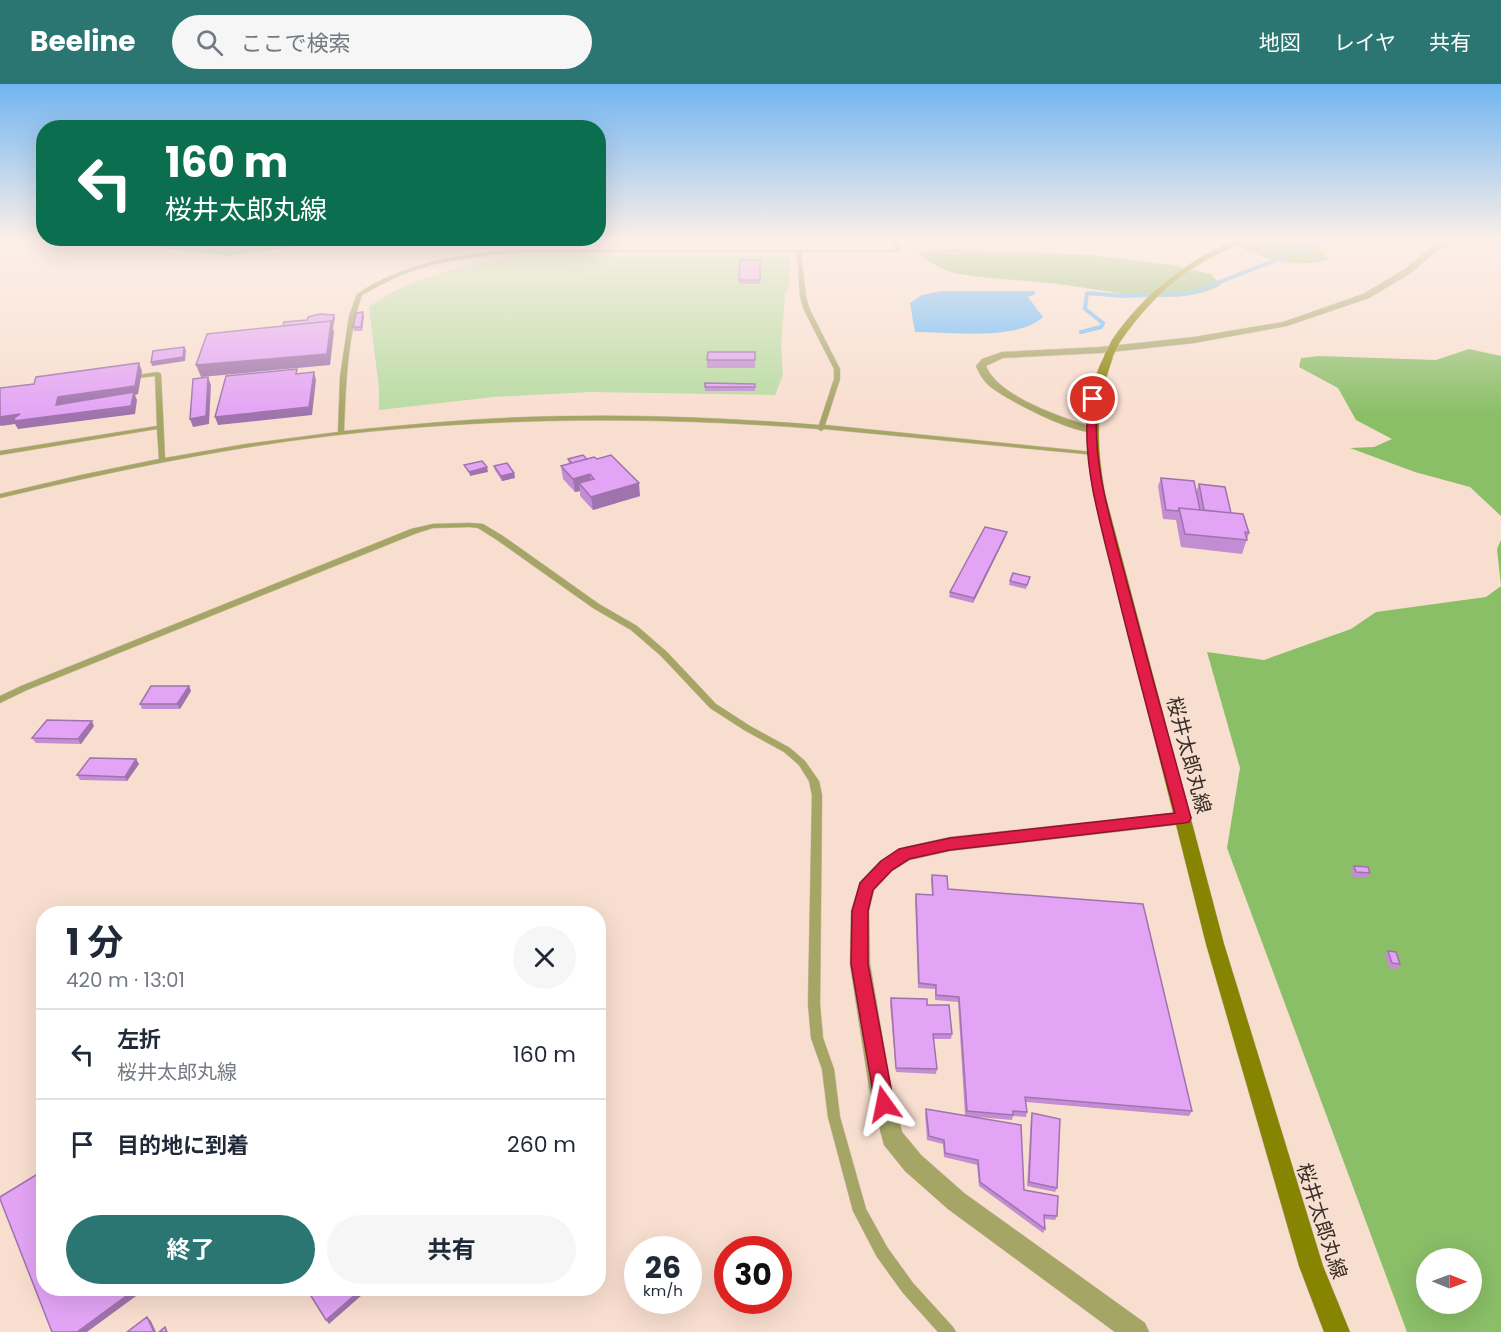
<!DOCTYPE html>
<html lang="ja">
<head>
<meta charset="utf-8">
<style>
	:root { --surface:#fff; --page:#f6f6f7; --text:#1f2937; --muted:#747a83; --line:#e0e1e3; --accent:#2b7573 }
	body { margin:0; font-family:Poppins,"Noto Sans JP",sans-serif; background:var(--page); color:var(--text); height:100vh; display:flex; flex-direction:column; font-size:22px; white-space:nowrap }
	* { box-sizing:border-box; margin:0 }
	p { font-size:20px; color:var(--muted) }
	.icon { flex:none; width:33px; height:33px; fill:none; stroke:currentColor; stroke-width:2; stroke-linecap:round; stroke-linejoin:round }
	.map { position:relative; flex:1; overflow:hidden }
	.drawer { position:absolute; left:36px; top:822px; width:570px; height:390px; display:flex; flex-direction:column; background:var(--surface); border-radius:24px; box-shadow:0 6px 24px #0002 }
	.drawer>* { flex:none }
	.guide { position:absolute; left:36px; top:36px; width:570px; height:126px; border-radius:24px; box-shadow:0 6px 24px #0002; background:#0b6e4f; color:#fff; overflow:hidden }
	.needle { width:39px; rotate:91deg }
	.tools { position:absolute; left:1416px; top:1164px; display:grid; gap:12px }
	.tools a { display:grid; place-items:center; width:66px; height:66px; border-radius:50%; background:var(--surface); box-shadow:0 6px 24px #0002; font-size:30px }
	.speed { position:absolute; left:624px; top:1152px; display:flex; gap:12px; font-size:30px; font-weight:700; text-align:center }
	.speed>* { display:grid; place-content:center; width:78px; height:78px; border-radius:50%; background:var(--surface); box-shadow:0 6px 24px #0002; line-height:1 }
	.speed small { font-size:15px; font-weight:400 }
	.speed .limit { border:9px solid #d22; background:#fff; color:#111 }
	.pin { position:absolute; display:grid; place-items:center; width:51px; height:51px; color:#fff; margin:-26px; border:3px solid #fff; border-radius:50%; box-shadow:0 2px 6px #0007 }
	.me { position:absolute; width:66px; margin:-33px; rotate:348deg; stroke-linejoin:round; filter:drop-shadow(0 0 4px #0008) }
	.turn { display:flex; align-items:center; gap:21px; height:126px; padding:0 30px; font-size:27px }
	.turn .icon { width:78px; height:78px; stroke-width:2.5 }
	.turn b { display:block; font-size:42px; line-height:51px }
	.round { display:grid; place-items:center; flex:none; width:63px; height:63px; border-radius:32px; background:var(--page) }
	.head { display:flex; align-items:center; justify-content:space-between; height:102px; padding:0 30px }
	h1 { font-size:36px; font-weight:700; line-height:45px }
	.button { display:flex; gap:12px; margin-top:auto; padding:12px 30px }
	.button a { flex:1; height:69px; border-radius:36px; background:var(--accent); color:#fff; font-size:24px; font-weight:700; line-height:69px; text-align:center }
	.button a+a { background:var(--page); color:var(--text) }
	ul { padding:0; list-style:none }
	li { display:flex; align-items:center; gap:18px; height:90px; padding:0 30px; border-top:2px solid var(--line) }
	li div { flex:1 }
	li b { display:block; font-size:22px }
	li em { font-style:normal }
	header { display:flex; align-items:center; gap:36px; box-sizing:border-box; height:84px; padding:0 30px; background:var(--accent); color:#fff }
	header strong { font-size:28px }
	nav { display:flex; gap:33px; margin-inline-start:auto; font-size:21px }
	.search { width:420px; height:54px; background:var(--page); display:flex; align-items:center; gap:15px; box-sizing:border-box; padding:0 21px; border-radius:33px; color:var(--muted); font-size:22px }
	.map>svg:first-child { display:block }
</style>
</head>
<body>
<header>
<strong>Beeline</strong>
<div class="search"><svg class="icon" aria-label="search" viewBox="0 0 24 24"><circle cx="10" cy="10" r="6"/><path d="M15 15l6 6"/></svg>ここで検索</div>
<nav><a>地図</a><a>レイヤ</a><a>共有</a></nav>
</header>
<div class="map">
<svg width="1501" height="1248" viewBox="0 0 1501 1248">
	<rect width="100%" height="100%" fill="#f8decf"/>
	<path fill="#b7dba1" d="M964,156h113c-6,3 -14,8 -21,10 -28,7 -64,-4 -92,-10z
		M526,172h263l1,28 -5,10 -4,51 2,30 -8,20 -185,-3 -97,5 -114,13v-21l-10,-82c45,-33 102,-44 157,-51z"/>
	<path fill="#8abe67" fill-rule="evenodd" d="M131,156h205l-106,16 -76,-9z
		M1224,156h89l16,19c-36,12 -73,-3 -105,-19z
		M954,165l137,6 81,10 39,9 10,11c-42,23 -105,7 -149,1 -39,-6 -79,-6 -118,-13 -12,-5 -30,-11 -37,-22z
		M1469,265l32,7v160l-31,-29 -55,-15 -65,-24 24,-1 18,-8 -36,-19 -18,-32 -39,-21 2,-9 18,-2 117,4z
		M1501,456v792h-94l-180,-484 13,-80 -33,-116 57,8 87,-31 25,-17 110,-15 15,-11 -4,-37zM1426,1174h46v46h-46z"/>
	<path fill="#60b6fb" d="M941,207h93l2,3 -8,3 15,20c-25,24 -94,15 -128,15l-5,-29 12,-8z"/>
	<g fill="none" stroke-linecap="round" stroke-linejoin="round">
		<path stroke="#60b6fb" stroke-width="4" d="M1081,248l20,-5 2,-4 -18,-14 2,-16 36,3 68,-3 137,-53"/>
		<g stroke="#d2bbae" stroke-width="1">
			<path id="service" d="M893,156h4l3,12h-99l5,45 4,13 30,59v10l-15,46 268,27 3,2 -1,1 -271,-26 -3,2 -3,-2c-163,-13 -326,-12 -489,7 -111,13 -220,36 -329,62v-4l81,-19 78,-16 -2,-30 -157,26v-4l157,-25 -2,-50 -26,3 -1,-1 3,-2 27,-4 3,2 4,84 81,-14 92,-12 2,-55 9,-61 8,-22c47,-32 106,-40 161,-44h377zM518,168h279l3,45 4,13 30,59v10l-15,46c-79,-6 -158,-10 -237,-9 -80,0 -159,7 -238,15 2,-46 3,-93 18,-136 11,-6 22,-12 33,-17 39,-18 81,-22 123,-26z
				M470,439l13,1 20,12 96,68 38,22 30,26 49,52 34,22 40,22 15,13 14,20 3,14 -2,209 3,34 11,31 6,48 26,92 21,38 26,36 40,44 3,5h-18l-35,-39 -26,-36 -24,-46 -25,-94 -6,-48 -11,-31 -3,-34 4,-209 -3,-14 -10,-16 -15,-13 -40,-22 -34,-22 -49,-52 -30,-26 -38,-22 -96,-68 -19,-12 -8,-1 -37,1 -16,5 -390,157 -27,13v-7l21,-10 390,-157 22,-5z"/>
		</g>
		<g stroke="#d2bbae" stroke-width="1">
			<path id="minor" d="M1462,156h19l-41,8 -29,25 -42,25 -82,28 -93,17 -93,10 -98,5 -17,8c12,31 78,52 109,62v4c-20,3 -86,-31 -103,-44 -8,-6 -12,-13 -16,-22l6,-7 20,-7 99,-5 93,-10 89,-15 80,-28 42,-25 30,-25z
				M1184,728l6,2 2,4 -2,4 -6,2 -234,27 -40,9 -18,11 -18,19 -5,21 1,53 21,123 11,45 19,23 43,38 181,130 4,9h-34l-167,-123 -43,-38 -21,-26 -15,-58 -19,-123 1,-53 9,-29 20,-21 25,-14 45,-10z"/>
		</g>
		<g stroke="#d2bbae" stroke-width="1">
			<path id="secondary" d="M1234,156h10c-12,9 -28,14 -41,22 -36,21 -62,49 -85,83h-6l-2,-2c32,-48 72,-79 124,-103z
				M1105,271l8,2c-18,50 -17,85 -8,137l119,450 99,322 27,66h-26l-25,-66 -93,-322 -113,-450c-7,-47 -12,-95 12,-139z"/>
		</g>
		<use href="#service" fill="#a5a565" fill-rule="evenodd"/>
		<use href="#minor" fill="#a5a565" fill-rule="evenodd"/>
		<use href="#secondary" fill="#878402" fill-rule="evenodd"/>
		<g stroke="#d2bbae" stroke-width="9" stroke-linecap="butt">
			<path id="secondary-bridge" d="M1108,273l7,-14"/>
		</g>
		<use href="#secondary-bridge" stroke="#878402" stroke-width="8"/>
	</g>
	<path fill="#c38dd3" d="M740,176h20v24h-21z
		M364,232l-2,15h-8l-1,-4z
		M755,268v16h-48v-8z
		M705,299l50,1v7h-50z
		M568,375h19l53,37 -47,14 -13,-14v-5l-5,1 -12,-13 -2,-13 8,-2z
		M494,382l20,7 1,5 -13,3 -7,-11z
		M1161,394l35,14 3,-8 32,29 18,20 -7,21 -61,-7 -5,-27 -13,-1 -5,-33z
		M1006,452l-33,67 -24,-6 1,-5z
		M1030,493l-4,12 -17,-4 1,-4z
		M189,602l2,5 -11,18h-38l-2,-5z
		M94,642l-13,18 -45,-1 -4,-5z
		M139,680l-12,17 -47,-1 -3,-5z
		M1354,782l16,7 -3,5 -14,-1 -2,-6z
		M932,791l260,236 -3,5 -163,-14 1,10 -1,5 -13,-1 -1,4 -46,-4 58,74 33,26 -2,4 -11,-1 1,10 -2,4 -64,-47 -2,-21 -33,-8 -1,-13 -16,-4 -2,-26 1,-5 39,7 -7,-114 -23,-2v-11l-17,-1 -3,-89 1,-5 16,1 -1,-15z
		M1388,867l12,13 -3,5 -8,-1 -4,-13z
		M891,914l36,7 25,29 -1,5h-17l3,30 -1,5 -40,-2 -6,-69z
		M1032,1029l25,75 -2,4 -28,-6 4,-69z"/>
	<path fill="#9f73ac" d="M363,228l1,4 -2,15 -1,-4z
		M334,231l1,3 -2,10 1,4 -4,33 -129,12 -5,-12z
		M184,263l2,3 -1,11 -33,5 -1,-4z
		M139,279l3,8 -4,23 -3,1 2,5 -2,14 -117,15 -3,-5 -14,2 -1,-1v-8l56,-12 2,-8z
		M314,288l2,8 -4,35 -94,10 -3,-8z
		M208,293l3,8 -2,39 -16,3 -3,-8z
		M487,383l1,5 -18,4 -1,-4z
		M514,389l1,5 -13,3 -1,-5z
		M590,390l1,13 -12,-4 1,8 -5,1 -2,-13z
		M639,399l1,13 -47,14 -2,-13z
		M1007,448l-1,4 -33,67 1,-5z
		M189,602l2,5 -11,18 -3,-5z
		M92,637l2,5 -13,18 -3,-5z
		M136,675l3,5 -12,17 -2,-4z
		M137,1204h10l-60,44h-10z
		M363,1204h7l-41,36 -3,-4z
		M147,1233l4,4 5,11h-2z"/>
	<path fill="#e3a4f5" stroke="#9f73ac" stroke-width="1.5" d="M740,176h20v20h-21z
		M363,228l-2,15h-8l3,-14z
		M320,230l14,1 -2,9 -1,-3 -48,5 1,-4 23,-2 1,-3z
		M331,237l-4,33 -131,11 11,-31z
		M184,263l-1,10 -32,5 2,-11z
		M708,268h47v8h-48z
		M139,279l-4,23 -77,11 -2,8 78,-13 -3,14 -117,15 1,-4 5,-3 -20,3v-29l34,-4 2,-7z
		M297,285l-1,5 18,-2 -5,35 -94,10 11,-41z
		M208,293l-2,39 -16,3 3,-40z
		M705,299l50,1v3h-50z
		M583,371l4,4 -15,4 -4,-4z
		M611,371l28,28 -48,14 -12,-14 15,-4 -4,-5 -17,5 -12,-13 33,-9 3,2z
		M482,377l5,6 -18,5 -5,-7z
		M507,379l7,10 -13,3 -7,-10z
		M1161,394l33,3 6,29 -21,-2 -1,3 -12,-1z
		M1199,400l26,3 6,26 -27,-3z
		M1179,424l64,6 6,19 -4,-1 2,8 -62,-6z
		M985,443l22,5 -33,66 -24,-6z
		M1013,489l17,4 -3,8 -17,-4z
		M151,602h38l-12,18h-37z
		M47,636l45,1 -14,18 -46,-1z
		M90,674l46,1 -11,18 -48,-2z
		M1354,782l14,1 2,6 -14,-1z
		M932,791l15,1 1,13 195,15 49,207 -167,-14 2,15 -14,-1v4l-46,-4 -8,-114 -23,-2v-10l-17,-2 -3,-89 17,1z
		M1388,867l8,1 4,12 -8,-1z
		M891,914l36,1v6h22l3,29h-19l4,35 -41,-1z
		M926,1025l95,16 3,65 34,6 -1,20 -13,-1 1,14 -65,-47 -2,-22 -33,-7 -1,-13 -15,-4z
		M1032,1029l28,6 -3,69 -28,-6z
		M44,1086v118h93l-60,44h-25l-52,-133v-2z
		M306,1204h57l-37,32z
		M147,1233l7,15h-27z
		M165,1243l2,5h-8z"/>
	<linearGradient id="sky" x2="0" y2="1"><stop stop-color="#71b5f0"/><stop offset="0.47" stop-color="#fcf0e9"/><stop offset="1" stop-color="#fcf0e9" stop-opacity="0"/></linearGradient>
	<rect width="1501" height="331" fill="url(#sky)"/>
	<path fill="#e11d48" stroke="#92132f" stroke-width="1.5" d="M1093,312l5,3c-8,60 13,122 28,180 21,80 43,159 65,239l-2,4 -5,1 -234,27 -41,9 -17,11 -19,20 -5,21v53l26,140 -3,6 -7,3 -6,-3 -3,-6 -24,-140 1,-53 8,-28 21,-22 18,-12 51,-11 225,-25c-21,-78 -42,-156 -61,-234 -14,-58 -34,-120 -25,-180z"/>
	<g text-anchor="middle" stroke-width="5" stroke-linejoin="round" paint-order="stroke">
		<g font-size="20" fill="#382e28" stroke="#f8decf">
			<text transform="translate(1189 671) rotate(75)" y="7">桜井太郎丸線</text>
			<text transform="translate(1322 1137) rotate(72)" y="7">桜井太郎丸線</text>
		</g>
	</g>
</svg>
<div class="tools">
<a><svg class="needle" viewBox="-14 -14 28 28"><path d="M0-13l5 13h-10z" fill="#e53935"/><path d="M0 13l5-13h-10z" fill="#747a83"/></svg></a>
</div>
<div class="speed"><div>26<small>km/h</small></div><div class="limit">30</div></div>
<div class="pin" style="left:1093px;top:315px;background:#d93025"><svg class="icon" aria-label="arrive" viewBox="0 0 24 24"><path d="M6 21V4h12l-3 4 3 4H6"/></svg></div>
<svg class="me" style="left:884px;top:1020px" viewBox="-20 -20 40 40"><path d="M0-17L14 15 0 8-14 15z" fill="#e11d48" stroke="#fff" stroke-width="4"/></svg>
<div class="guide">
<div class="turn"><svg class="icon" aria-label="left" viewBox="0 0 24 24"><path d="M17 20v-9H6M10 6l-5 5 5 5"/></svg><div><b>160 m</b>桜井太郎丸線</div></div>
</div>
<section class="drawer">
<div class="head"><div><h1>1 分</h1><p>420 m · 13:01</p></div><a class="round"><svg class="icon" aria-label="close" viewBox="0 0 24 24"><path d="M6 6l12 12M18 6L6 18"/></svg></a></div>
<ul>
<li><svg class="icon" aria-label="left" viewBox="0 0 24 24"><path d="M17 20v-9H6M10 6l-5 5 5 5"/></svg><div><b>左折</b><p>桜井太郎丸線</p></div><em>160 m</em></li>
<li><svg class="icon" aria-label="arrive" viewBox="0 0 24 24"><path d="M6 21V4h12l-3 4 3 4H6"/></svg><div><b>目的地に到着</b></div><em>260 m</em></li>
</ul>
<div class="button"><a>終了</a><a>共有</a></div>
</section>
</div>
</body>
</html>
